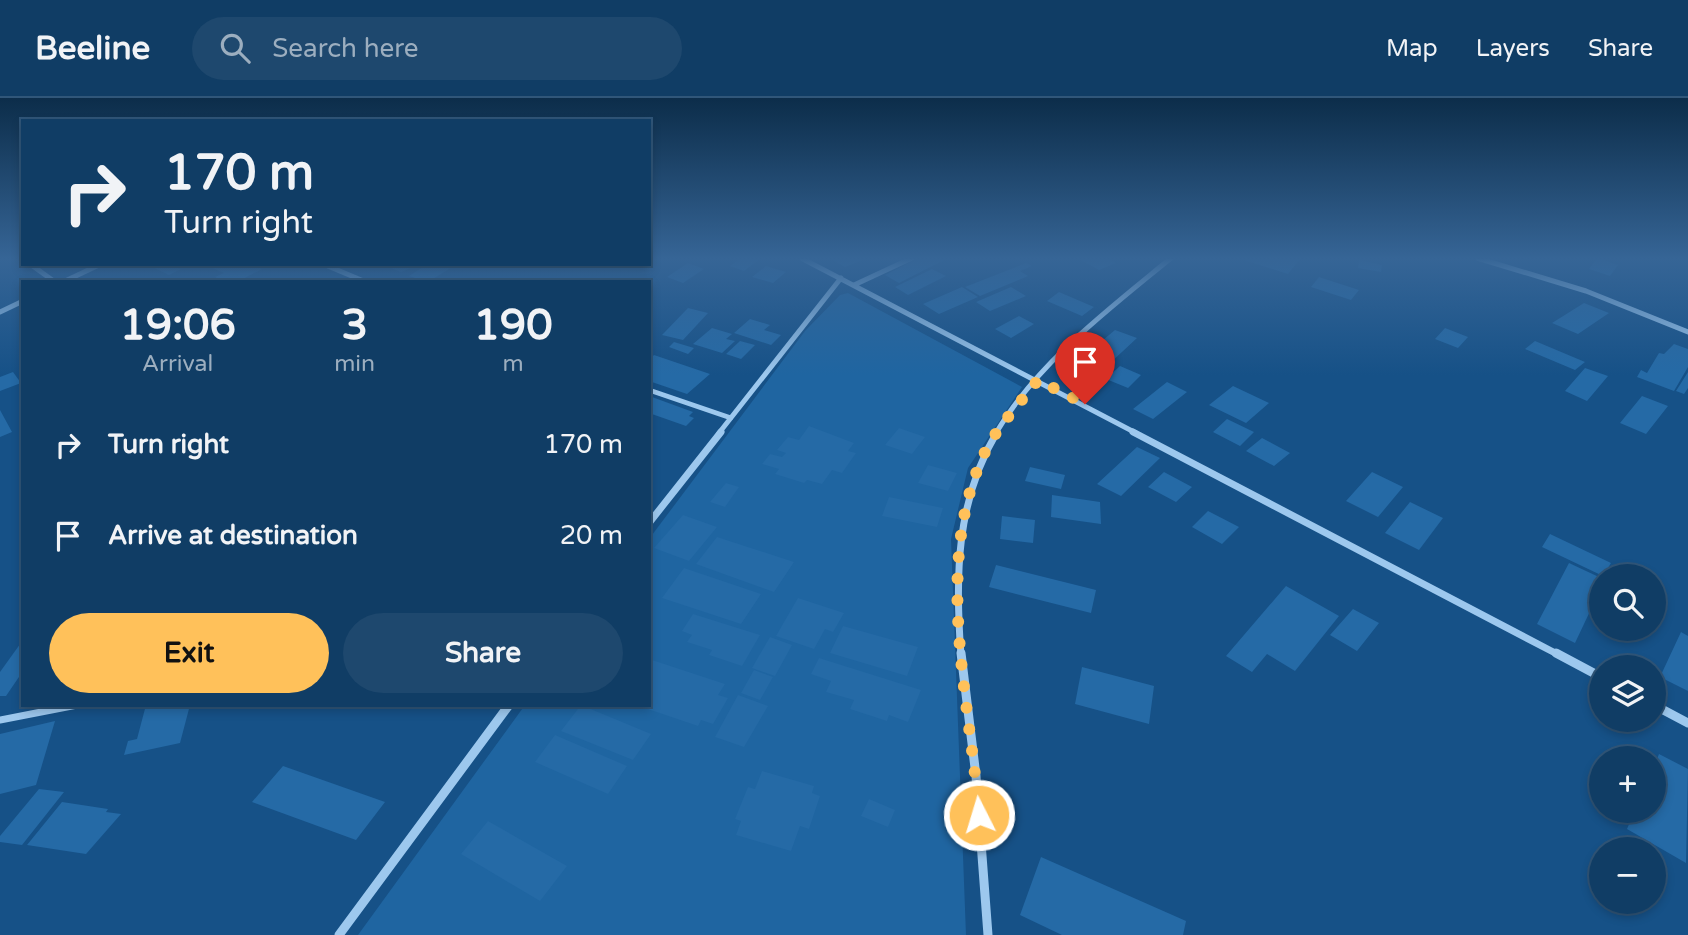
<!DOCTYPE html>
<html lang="en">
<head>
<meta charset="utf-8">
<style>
	:root { --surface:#103d65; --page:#1e486e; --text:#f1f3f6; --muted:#9caebf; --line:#305679; --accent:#ffc15a }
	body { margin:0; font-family:"Varela Round",sans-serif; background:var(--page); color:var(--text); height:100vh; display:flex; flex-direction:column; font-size:26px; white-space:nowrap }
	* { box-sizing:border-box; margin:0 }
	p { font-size:23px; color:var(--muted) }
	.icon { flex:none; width:38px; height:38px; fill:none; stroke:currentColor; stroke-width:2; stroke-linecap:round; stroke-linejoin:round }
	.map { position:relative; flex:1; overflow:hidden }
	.panel { position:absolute; left:21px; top:182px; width:630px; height:427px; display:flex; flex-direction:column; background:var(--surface); border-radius:0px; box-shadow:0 4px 10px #0003,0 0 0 2px var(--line) }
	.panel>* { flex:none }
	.banner { position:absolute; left:21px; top:21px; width:630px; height:147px; border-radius:0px; box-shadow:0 4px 10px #0003,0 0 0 2px var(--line); background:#103d65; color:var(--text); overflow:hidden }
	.tools { position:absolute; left:1589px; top:466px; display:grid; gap:14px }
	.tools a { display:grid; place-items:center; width:77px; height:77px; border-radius:50%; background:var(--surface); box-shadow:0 4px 10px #0003,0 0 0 2px var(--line); font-size:35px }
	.pin { position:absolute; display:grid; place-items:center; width:60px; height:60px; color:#fff; margin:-72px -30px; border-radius:50% 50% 50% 0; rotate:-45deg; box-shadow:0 0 7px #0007 }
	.pin .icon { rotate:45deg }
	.me { position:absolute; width:77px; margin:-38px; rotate:355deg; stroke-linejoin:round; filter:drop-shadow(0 0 5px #0008) }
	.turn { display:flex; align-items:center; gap:24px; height:147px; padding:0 28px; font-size:32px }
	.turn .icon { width:91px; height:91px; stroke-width:2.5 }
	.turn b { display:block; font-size:49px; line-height:60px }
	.eta { display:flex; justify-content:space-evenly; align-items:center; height:119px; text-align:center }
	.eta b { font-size:42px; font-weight:700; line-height:49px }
	.primary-button { display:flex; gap:14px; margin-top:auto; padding:14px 28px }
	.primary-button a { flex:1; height:80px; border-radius:42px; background:var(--accent); color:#111; font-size:28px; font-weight:700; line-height:80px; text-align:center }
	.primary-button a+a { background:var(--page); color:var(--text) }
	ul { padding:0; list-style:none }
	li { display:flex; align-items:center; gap:21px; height:91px; padding:0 28px }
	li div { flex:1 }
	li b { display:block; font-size:26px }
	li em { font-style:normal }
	header { display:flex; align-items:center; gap:42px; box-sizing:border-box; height:98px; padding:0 35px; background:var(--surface); border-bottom:2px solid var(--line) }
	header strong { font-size:33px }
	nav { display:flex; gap:38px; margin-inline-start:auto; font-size:24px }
	.search { width:490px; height:63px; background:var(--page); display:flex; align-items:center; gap:18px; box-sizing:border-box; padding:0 24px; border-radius:38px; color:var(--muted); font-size:26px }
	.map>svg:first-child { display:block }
</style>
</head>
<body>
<header>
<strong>Beeline</strong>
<div class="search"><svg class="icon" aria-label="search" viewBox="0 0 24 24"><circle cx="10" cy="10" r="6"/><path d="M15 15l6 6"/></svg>Search here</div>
<nav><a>Map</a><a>Layers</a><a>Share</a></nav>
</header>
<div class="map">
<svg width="1688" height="837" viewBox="0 0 1688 837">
	<rect width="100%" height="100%" fill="#165187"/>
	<path fill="#1f65a1" d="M848,195l174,94 -54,81 -17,71 15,396h-608l167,-230h124v-166l156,-208 35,-36z"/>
	<path fill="#256aa6" d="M741,160h20l-17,13 -14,-5z
		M829,160h38l-22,9z
		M919,160h29l-49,25 -14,-8z
		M1077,160h30l9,5 -17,7z
		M1238,160h53l8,2 -11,14z
		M1597,160l21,7 -8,11 -21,-7z
		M1359,162l23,5 -1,7 -23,-4z
		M688,165l16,6 -21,14 -16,-6z
		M1026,165l6,3 -12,5 8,5 -48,20 -15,-9z
		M146,166h23l12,5 -12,6z
		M203,166h47l12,5 -25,13h-11l-11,-5 9,-4z
		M393,166h27l-19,8 -13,-5z
		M428,166h29l-29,18 -19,-6z
		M766,168l20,6 -13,11 -21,-6z
		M932,171l14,7 -38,19 -13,-8z
		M1319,179l40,13 -8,10 -40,-13z
		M962,189l16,10 -39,17 -16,-10z
		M1011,189l15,9 -36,15 -14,-9z
		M1059,194l35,15 -12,9 -35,-15z
		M1584,205l25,10 -31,21 -26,-11z
		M688,210l20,5 -25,27 -21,-5z
		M1019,218l15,8 -23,14 -16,-9z
		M750,221l20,6 -6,5 17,5 -10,10 -37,-12z
		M712,230l20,6 -6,5 9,2 -13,12 -29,-9z
		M1445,230l23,9 -10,11 -23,-9z
		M1115,232l22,8 -29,27 -23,-10z
		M740,243l15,4 -14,14 -15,-5z
		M1535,243l50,21 -10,8 -50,-21z
		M674,244l20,6 -6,6 -19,-7z
		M1674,246l14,5v18l-14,24 -37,-14 4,-7 6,3 12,-20 5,1z
		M654,257l56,19 -23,20 -38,-13v-21z
		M1083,261l24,10 -18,16 -25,-11z
		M1120,268l21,9 -13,13 -22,-9z
		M1585,270l23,8 -21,25 -22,-10z
		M13,274l8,11 -21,8v-14z
		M1688,274v16l-4,6 -8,-3z
		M1167,284l20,10 -34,27 -20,-10z
		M1233,288l36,17 -23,20 -37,-18z
		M1642,298l26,10 -22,28 -26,-11z
		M652,299l41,15 -4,4 5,2 -8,8 -37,-13z
		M0,312l12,22 -12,5z
		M1227,321l27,13 -14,14 -27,-14z
		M809,328l45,17 -6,8 8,2 -14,20 -10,-3 -10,14 -15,-4 -3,3 -29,-9 4,-5 -17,-5 8,-10 12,3 4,-4 -9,-3 11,-13 11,3z
		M899,330l26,9 -13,17 -27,-9z
		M1262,340l28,15 -16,13 -28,-15z
		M1137,349l23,11 -39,38 -24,-12z
		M928,367l29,8 -9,18 -30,-8z
		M1030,369l35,8 -4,14 -36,-8z
		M1164,374l28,15 -16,15 -28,-15z
		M1372,374l31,15 -25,30 -32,-16z
		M726,385l13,4 -14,20 -15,-5z
		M1052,397l48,7 1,22 -50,-7z
		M889,399l54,11 -6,19 -55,-11z
		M1410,404l33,16 -24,32 -34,-17z
		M1208,413l31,16 -17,17 -30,-17z
		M683,417l34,12 -28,34 -35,-13z
		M1002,418l33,4 -2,23 -33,-4z
		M1550,436l61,29 -8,13 -61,-29z
		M717,439l77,25 -20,30 -78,-28z
		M1569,465l32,15v10l-26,55 -38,-19z
		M996,467l100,25 -5,23 -102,-26z
		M684,470l77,26 -20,30 -79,-26z
		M1286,488l53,30 -44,55 -28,-17 -15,18 -26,-16z
		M798,500l46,15 -11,19 -8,-3 -11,20 -38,-13z
		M1353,511l26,14 -22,28 -27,-16z
		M693,516l67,21 -18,31 -33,-11 3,-5 -25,-8 5,-7 -10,-4z
		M843,528l75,21 -11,29 -77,-23z
		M1681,534l7,4v55l-28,-14z
		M770,539l22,8 -17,31 -23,-8z
		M23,542v31l-17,25h-6v-24z
		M819,560l102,32 -13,32 -19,-7 -2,6 -37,-12 4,-9 -28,-8 5,-11 -20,-7z
		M649,561l76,25 -7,11 10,3 -15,26 -12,-4 -3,6 -59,-20 10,-1z
		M1082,569l72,19 -5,38 -74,-20z
		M754,572l19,7 -13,23 -19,-7z
		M738,597l30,11 -24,41 -29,-10z
		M146,607h44l-10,38 -56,12 4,-14 9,-2z
		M581,607l70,29 -18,26 -72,-29z
		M55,623l-19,64 -36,9v-60z
		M555,637l72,31 -19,28 -73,-32z
		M1659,656l29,15 -2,94 -59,-34 8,-19h19v-43z
		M283,668l102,36 -29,38 -104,-38z
		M762,673l52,15 -2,7 8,3 -11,33 -9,-3 -9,25 -55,-16 5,-14 -6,-2 13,-32 7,2z
		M39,691l25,3 -42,53 -22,-3v-6z
		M869,701l26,11 -7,17 -27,-11z
		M62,704l46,7 -2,3 15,2 -35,40 -59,-9z
		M488,723l79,45 -27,35 -79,-47z
		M1041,759l145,64 -3,14h-121l-42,-20z"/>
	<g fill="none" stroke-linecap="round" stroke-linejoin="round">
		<path stroke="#9dc8ee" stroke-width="7" d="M0,622l77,-15"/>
		<path stroke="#9dc8ee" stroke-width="5" d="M801,160l335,175
			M1477,160l109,33 102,41
			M30,166l25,18
			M323,166l43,18
			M63,184l38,-18
			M854,187l58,-27
			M0,214l23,-11
			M649,292l82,28
			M719,335l122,-155
			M996,335c41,-70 113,-124 175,-175"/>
		<path stroke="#9dc8ee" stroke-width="7" d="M1133,334l426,223
			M649,425l72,-91
			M961,557c-6,-78 -5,-154 36,-223"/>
		<path stroke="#9dc8ee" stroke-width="9" d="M961,555l15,123 12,159
			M1556,555l45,24
			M1654,607l34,18
			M339,837l170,-230"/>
	</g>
	<linearGradient id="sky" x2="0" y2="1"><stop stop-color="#0c2d4a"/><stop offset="0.58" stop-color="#366596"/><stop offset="1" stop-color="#366596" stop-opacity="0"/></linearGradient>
	<rect width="1688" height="277" fill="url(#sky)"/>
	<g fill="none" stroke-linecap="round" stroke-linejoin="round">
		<path stroke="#ffc15a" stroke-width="12" stroke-dasharray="0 21.6" d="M979,717c-9,-116 -47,-252 6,-363 13,-26 35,-49 53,-72l47,24"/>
	</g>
</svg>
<div class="tools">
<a><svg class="icon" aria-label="search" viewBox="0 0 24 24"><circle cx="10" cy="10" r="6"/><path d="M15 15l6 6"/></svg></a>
<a><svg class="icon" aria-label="layers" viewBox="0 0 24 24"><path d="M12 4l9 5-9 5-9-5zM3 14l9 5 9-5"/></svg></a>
<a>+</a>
<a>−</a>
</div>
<div class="pin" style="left:1085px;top:306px;background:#d93025"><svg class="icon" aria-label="arrive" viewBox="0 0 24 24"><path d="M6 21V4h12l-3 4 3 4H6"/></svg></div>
<svg class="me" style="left:979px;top:717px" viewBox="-20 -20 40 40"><circle r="17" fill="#ffc15a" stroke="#fff" stroke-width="3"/><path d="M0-11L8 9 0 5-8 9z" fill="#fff"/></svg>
<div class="banner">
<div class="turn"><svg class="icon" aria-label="right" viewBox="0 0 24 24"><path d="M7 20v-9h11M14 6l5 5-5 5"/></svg><div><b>170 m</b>Turn right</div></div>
</div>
<section class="panel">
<div class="eta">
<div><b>19:06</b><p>Arrival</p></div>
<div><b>3</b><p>min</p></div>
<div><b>190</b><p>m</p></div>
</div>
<ul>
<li><svg class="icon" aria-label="right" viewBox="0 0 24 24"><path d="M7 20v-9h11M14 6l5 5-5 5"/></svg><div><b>Turn right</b></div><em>170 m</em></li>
<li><svg class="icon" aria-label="arrive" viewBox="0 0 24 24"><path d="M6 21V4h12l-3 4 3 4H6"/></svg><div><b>Arrive at destination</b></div><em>20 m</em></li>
</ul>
<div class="primary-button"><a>Exit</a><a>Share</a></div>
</section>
</div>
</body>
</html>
